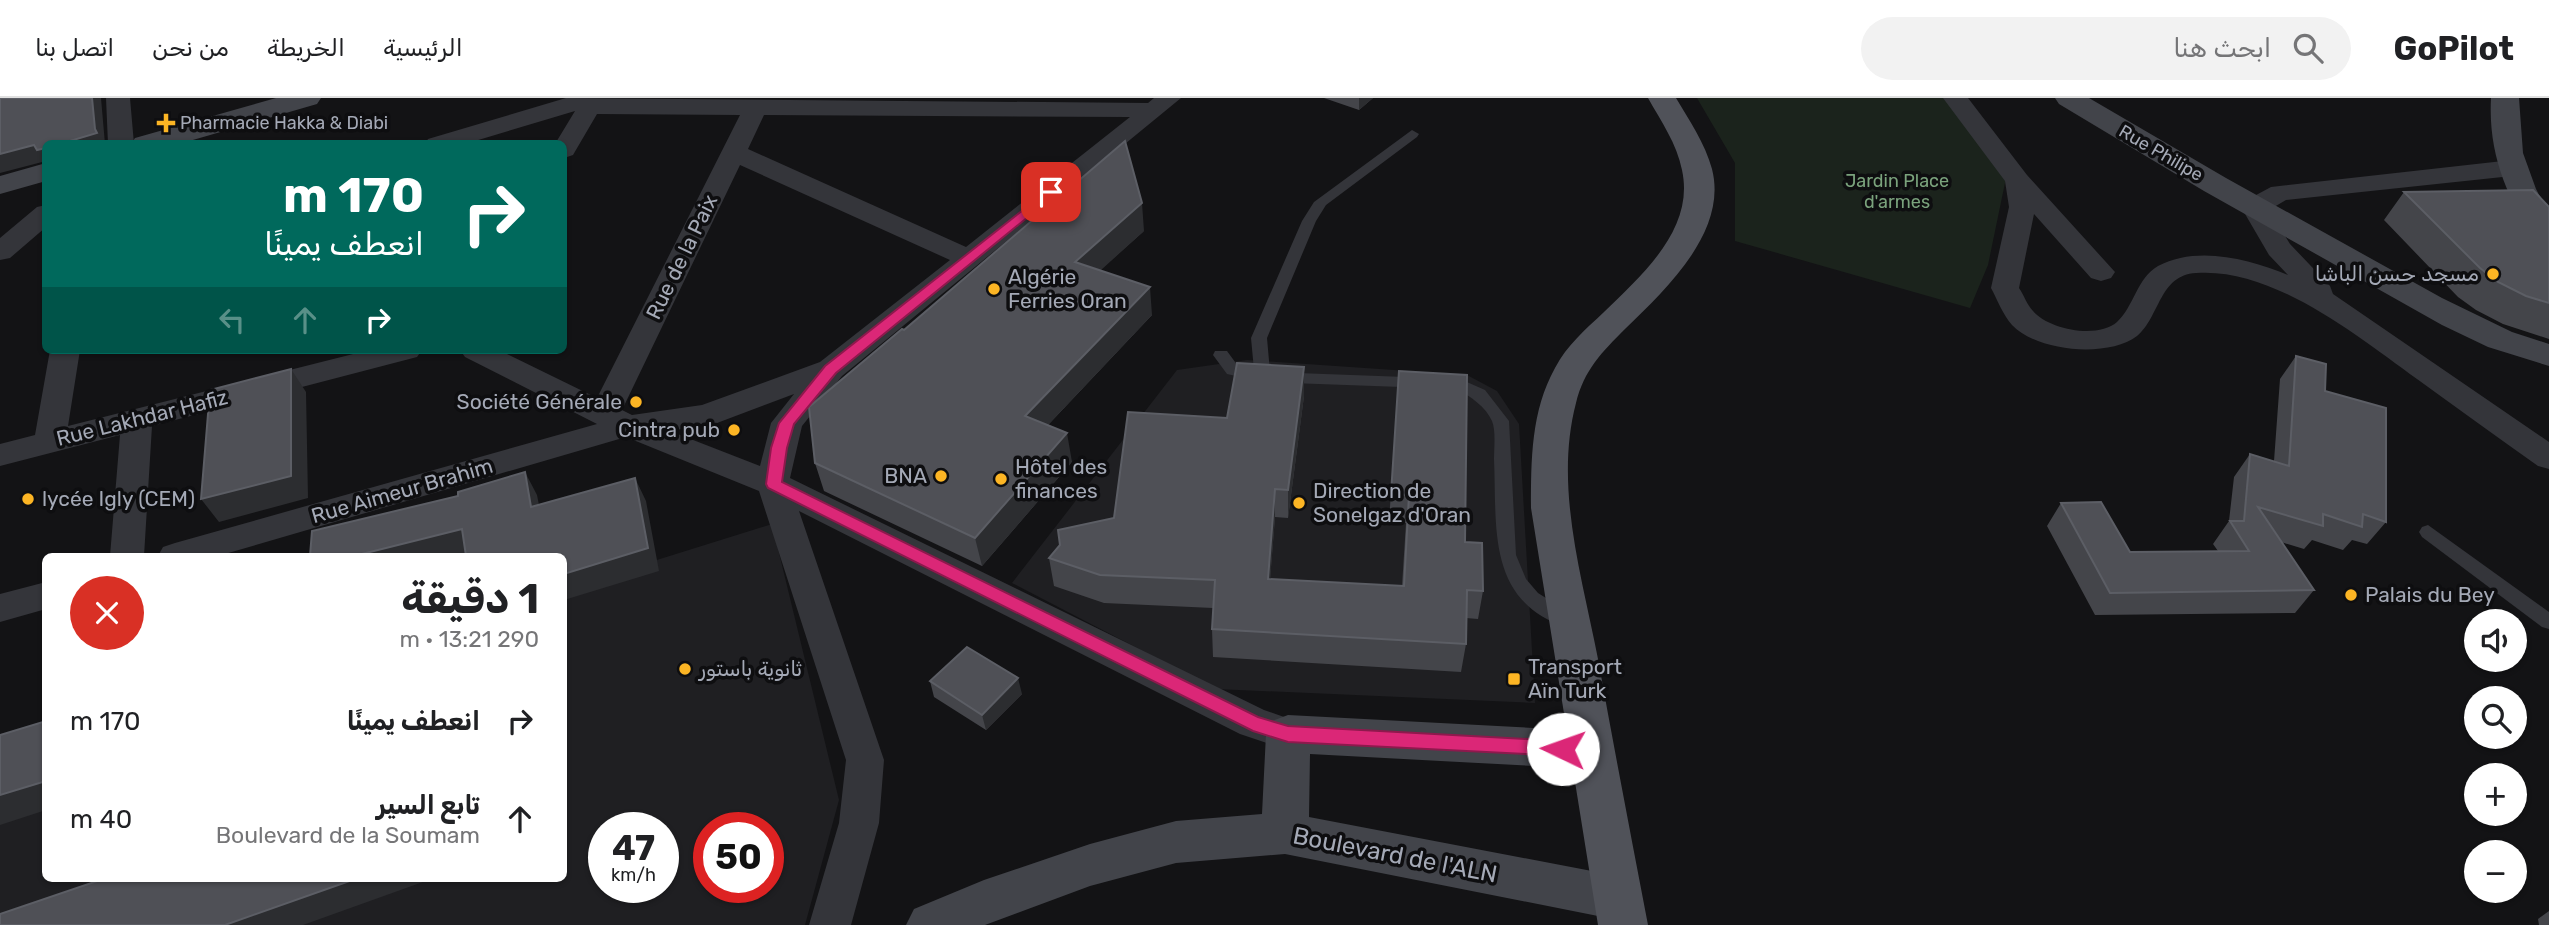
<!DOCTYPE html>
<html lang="ar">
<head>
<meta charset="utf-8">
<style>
	:root { --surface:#fff; --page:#f2f2f2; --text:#202124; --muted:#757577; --line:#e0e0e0 }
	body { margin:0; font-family:Rubik,"Noto Naskh Arabic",sans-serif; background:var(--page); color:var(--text); direction:rtl; height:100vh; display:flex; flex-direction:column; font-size:26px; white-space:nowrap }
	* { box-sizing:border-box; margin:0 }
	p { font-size:23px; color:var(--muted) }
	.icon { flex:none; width:38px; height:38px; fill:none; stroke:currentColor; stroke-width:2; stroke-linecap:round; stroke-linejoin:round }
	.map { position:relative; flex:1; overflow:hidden; direction:ltr }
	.drawer { position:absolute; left:42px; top:455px; width:525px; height:329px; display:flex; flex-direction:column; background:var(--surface); border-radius:10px; box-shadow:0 2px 5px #0004; direction:rtl }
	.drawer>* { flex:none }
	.top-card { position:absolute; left:42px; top:42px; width:525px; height:214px; border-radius:10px; box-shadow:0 2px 5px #0004; direction:rtl; background:#00695c; color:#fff; overflow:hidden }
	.tools { position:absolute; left:2464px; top:511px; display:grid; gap:14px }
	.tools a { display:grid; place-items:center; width:63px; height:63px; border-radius:50%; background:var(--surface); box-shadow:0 2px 5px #0004; font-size:35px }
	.speed { position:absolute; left:588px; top:714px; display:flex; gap:14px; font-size:35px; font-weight:700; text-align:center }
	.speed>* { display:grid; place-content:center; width:91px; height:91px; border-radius:50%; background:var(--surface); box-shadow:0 2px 5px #0004; line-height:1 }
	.speed small { font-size:18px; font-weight:400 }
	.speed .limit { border:10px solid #d22; background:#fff; color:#111 }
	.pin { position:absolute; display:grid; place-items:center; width:60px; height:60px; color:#fff; margin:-30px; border-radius:14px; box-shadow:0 4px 10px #0006 }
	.me { position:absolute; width:77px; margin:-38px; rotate:273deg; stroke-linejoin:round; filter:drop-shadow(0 0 5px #0008) }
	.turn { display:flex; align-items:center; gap:24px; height:147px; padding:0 28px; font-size:32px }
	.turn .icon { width:91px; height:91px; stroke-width:2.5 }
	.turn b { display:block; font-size:49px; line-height:60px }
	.lanes { display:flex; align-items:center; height:66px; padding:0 28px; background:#0003; justify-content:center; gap:35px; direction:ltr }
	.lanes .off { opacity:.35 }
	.round { display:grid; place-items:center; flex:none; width:74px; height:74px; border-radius:37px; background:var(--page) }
	.overview { display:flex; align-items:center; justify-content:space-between; height:119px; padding:0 28px }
	h1 { font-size:42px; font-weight:700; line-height:52px }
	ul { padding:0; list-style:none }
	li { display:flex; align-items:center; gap:21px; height:98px; padding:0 28px }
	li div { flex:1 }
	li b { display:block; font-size:26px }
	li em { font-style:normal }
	header { display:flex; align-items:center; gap:42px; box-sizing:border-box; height:98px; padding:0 35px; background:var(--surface); border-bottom:2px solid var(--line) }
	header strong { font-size:33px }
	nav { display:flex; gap:38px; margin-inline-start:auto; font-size:24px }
	.search { width:490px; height:63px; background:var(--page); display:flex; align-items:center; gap:18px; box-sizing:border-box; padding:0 24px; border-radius:38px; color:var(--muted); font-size:26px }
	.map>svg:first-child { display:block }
</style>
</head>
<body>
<header>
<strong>GoPilot</strong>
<div class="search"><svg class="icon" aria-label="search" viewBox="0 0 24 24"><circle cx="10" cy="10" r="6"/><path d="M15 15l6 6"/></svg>ابحث هنا</div>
<nav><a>الرئيسية</a><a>الخريطة</a><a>من نحن</a><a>اتصل بنا</a></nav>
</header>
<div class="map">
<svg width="2549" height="827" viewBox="0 0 2549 827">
	<rect width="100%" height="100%" fill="#131315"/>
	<path fill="#1f1f22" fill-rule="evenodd" d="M1247,262l220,15 30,16 22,33 16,279 -319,-14 -204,-106 165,-213z
		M772,426l67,276 -34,125h-805v-163l45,-14 1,130h518v-289zM604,730h59v59h-59zM709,730h59v59h-59z"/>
	<path fill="#1b231c" d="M1697,0h247l62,80 -18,87 -18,43 -235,-67v-78z"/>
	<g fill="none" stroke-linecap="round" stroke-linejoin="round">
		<path fill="#34353a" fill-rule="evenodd" d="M1412,32l7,4 -2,3 -91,68 -10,16 -49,117 3,34 190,7 25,11 24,31 7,134 10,24 12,14 35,22 2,5 -2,5 -7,2c-80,-26 -69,-101 -72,-168 0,-11 2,-28 -2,-38 -6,-14 -22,-25 -35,-32l-194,-7 -36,-8 -14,-19 2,-4h12l11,15 16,4 -3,-32 51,-117 12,-19z
			M2428,427l121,87v17l-7,-2 -120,-90 -3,-5 3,-5z"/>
		<path fill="#34353a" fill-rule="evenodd" d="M106,0h24l4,46h-26z
			M566,0l582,5 6,-5h27l-339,278 -40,50 -12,52 474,232 37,13 6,11 -6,11 -13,5 -48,-16 -441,-223 85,249 -5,63 -28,102h-42l30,-102 7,-63 -87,-269 -133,-54 -408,119h-60l5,-9 12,-4 422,-119 -132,-67 -5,-7h39l98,48 143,-283 -143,-1 -24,41 -9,3v-14h-9l20,-33 -110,33h-40l3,-5zM764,17l366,2 -164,130 -218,-98zM740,67l210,95 -130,102 -118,43 -70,10 -10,-5zM794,296l-23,29 -11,43 -90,-35 47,-8z
			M1943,0h25l59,77 88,97 -4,6 -10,3 -10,-3 -57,-64 -15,74c5,7 8,17 14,23 16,19 65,28 84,11 17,-16 20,-44 41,-56 39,-21 92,-7 130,9l-19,-20 -28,-48 4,-6 26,-14 241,-27 9,3 4,5 -4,5 -9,3 -226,24 -17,10 21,34 40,42 3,8 216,148v27l-11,-3c-41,-29 -81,-58 -121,-87 -60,-43 -144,-112 -221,-106 -37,2 -36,44 -59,63 -29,22 -99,16 -125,-11 -9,-10 -15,-26 -21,-37l18,-81 -4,-26z
			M46,107v22l-36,31 -10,2v-22l37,-31z
			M50,252h30l-12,76 301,-76h53l-5,7 -265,69 -8,130h-34l10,-121 -120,31v-22l35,-9z
			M46,484v27l-46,13v-28z"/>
		<path fill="#42444a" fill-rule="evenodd" d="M276,0h45l-4,6 -138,40h-48l4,-6z
			M2055,0h34l137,80 216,120 70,34 37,12v22l-61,-19 -46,-22 -238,-134 -145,-87z
			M2491,0h28l4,55 13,36 13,25v32l-11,-2c-31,-45 -50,-90 -47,-146z
			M46,65v18l-46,13v-18z
			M1288,617l302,16 16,6 6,13 -6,13 -16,6 -280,-15 -1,63 309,59 17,6 7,16 -7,16 -17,6 -333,-66 -109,9 -86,23 -105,39h-79l8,-16 70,-29 106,-36 86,-23 86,-7 4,-80 6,-13z"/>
		<path fill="#505259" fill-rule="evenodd" d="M1648,0h28c13,22 29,45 36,71 16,63 -46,120 -87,160 -23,23 -41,41 -49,74 -22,84 6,173 22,256 16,89 33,177 50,266h-50l-67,-417c0,-48 0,-97 24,-140 12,-23 30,-38 49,-56 38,-37 91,-83 78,-142 -5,-26 -21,-49 -34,-72z"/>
	</g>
	<path fill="#44454a" d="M1324,0h49l-14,12z
		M2404,94l145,15v132l-46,-15 -27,-14 -18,-13 -74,-77z
		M1144,133l-44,39 52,45 -104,110 24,37 -90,104 -158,-75 -9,-28 89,-133z
		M2296,258l29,35 61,131 -19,22 -15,-4 -9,10 -31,-10 -8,9 -23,-7 33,48 -19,23 -200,2 -48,-89 14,-23 69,49 88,-1 -5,-7 16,-23 5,-44 16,-23 24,7 6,-82z
		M1399,273l84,220 -5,28 -12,-1v26l-5,28 -248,-15 -1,-28 1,-21 -109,-5 -50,-17 -5,-28 65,-40 113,-100 77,-22 -16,122 -13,-1 -5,62 132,7 4,-63 -17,-1z
		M930,583l92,13 -36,36 -52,-33z
		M2549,813v14h-10l-1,-6z"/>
	<path fill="#2c2d30" d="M92,0h9l4,46h-45l35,-15z
		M1359,0h14l-14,12z
		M34,47l12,3v13l-46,12v-19z
		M1142,105l2,28 -65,59 -4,-28z
		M1150,189l2,28 -122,129 -5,-28z
		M1304,269v29l-16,122v-28z
		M291,271l15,23 2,106 -89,24 -18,-23z
		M1067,335l5,29 -90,104 -7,-28z
		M525,374l12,23 7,35 -13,-23z
		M635,380l11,23 13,70 -95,29v-26z
		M1275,391v28l-7,90v-28z
		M462,431l15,23 -19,4h-104z
		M1018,580l4,16 -36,36 -4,-15z
		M46,683v29l-46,15v-30z
		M358,780h76l-131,47h-78z"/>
	<path fill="#4f5056" stroke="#5c5e65" stroke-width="2" d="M0,0h92l3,31 2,4 -37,11h-14v4l-9,2 -3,-5 -34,9z
		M1125,43l17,62 -67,59 75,25 -125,129 42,17 -92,105 -160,-75 -6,-56 93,-78 2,1z
		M2533,92l16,17v96l-23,-7 -28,-14 -18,-14 -76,-76z
		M2296,258l30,8 -1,27 61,17v114l-23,-8 -1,13 -39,-13v12l-65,-19 56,83 -204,3 -49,-90 40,-1 29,50 119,-1 -19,-30h14l6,-67 39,12z
		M1237,265l67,4 -16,123 -13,-1 -7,90 136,7 5,-91 -18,-1 8,-123 68,4 -2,167 17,1 1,48 -16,-1 -1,54 -254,-15 3,-49 -115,-5 -51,-17 11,-13 -2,-15 56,-12 14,-106 99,6z
		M291,271v107l-90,23 9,-109z
		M525,374l6,35 104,-29 13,70 -84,26v-18h-98l-4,-27 -108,27h-44l2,-25 146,-35v-4z
		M967,549l51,31 -36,37 -52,-34z
		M46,623v60l-46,14v-60z
		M106,780h252l-133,47h-225v-11z"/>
	<path fill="#db2777" stroke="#8e194d" stroke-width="2" d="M1051,90l4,1v6l-219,178 -42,51 -7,24 -5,34 476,235 30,9 275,15 6,2 3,6 -3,5 -6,2 -275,-14 -35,-11 -485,-243 -2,-4 5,-36 8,-25 46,-57z"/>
	<g fill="#fcb524" stroke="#0e0e10" stroke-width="2.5">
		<path d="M162.5 14.5h7v7h7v7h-7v7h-7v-7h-7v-7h7z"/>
		<circle cx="2493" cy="176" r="7"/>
		<circle cx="994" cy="191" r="7"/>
		<circle cx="636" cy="304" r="7"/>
		<circle cx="734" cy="332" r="7"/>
		<circle cx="941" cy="378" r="7"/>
		<circle cx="1001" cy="381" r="7"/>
		<circle cx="28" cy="401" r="7"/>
		<circle cx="1299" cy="405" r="7"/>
		<circle cx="2351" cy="497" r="7"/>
		<circle cx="685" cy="571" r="7"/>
		<rect x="1507" y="574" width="14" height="14" rx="3.5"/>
	</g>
	<g text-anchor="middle" stroke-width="7" stroke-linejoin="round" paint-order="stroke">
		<g font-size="18" fill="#a4a9b6" stroke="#0e0e10" text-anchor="start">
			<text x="180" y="31">Pharmacie Hakka &amp; Diabi</text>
		</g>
		<g font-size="18" fill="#a4a9b6" stroke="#0e0e10">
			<text transform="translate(2161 55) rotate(30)" y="6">Rue Philipe</text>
		</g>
		<g font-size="18" fill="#7aa27c" stroke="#0e0e10">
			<text x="1897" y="89">Jardin Place<tspan x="1897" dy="21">d'armes</tspan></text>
		</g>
		<g font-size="21" fill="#a4a9b6" stroke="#0e0e10">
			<text transform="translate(682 159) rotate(-64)" y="7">Rue de la Paix</text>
			<text transform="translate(142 320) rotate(-14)" y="7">Rue Lakhdar Hafiz</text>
			<text transform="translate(402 393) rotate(-16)" y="7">Rue Aimeur Brahim</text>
		</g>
		<g font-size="21" fill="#a4a9b6" stroke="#0e0e10" text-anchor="start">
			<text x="2479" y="183" text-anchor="end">مسجد حسن الباشا</text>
			<text x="1008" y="186">Algérie<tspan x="1008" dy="24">Ferries Oran</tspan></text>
			<text x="622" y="311" text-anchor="end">Société Générale</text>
			<text x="720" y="339" text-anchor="end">Cintra pub</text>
			<text x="1015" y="376">Hôtel des<tspan x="1015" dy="24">finances</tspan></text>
			<text x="927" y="385" text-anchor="end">BNA</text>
			<text x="1313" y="400">Direction de<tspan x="1313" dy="24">Sonelgaz d'Oran</tspan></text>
			<text x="42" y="408">lycée Igly (CEM)</text>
			<text x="2365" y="504">Palais du Bey</text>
			<text x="1528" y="576">Transport<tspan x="1528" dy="24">Aïn Turk</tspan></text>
			<text x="699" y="578">ثانوية باستور</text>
		</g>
		<g font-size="24" fill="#a4a9b6" stroke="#0e0e10">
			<text transform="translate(1395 757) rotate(11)" y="8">Boulevard de l'ALN</text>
		</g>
	</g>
</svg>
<div class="tools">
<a><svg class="icon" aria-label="sound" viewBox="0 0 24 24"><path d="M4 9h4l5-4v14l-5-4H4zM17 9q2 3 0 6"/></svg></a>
<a><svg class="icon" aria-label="search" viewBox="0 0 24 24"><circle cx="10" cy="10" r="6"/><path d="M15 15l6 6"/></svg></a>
<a>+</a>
<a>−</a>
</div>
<div class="speed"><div>47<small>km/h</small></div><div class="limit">50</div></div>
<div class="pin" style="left:1051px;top:94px;background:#d93025"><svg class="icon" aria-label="arrive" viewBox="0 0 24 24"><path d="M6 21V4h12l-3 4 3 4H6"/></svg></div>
<svg class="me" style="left:1563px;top:651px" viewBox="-20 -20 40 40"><circle r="19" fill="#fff"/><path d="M0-13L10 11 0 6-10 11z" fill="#db2777"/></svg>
<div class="top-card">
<div class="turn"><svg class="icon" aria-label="right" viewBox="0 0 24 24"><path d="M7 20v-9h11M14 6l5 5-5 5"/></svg><div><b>170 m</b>انعطف يمينًا</div></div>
<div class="lanes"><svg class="icon off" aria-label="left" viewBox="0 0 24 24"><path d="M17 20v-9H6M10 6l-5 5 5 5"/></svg><svg class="icon off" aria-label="ahead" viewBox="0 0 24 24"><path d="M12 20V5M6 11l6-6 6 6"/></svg><svg class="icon" aria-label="right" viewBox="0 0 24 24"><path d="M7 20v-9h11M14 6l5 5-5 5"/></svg></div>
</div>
<section class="drawer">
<div class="overview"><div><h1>1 دقيقة</h1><p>290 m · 13:21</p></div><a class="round" style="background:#d93025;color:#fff"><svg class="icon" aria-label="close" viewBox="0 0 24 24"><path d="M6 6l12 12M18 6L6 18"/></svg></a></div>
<ul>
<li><svg class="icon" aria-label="right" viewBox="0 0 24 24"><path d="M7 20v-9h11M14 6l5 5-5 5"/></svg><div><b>انعطف يمينًا</b></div><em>170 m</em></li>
<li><svg class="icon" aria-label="ahead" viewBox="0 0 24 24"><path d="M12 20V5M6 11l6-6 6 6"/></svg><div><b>تابع السير</b><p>Boulevard de la Soumam</p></div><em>40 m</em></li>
</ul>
</section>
</div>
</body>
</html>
